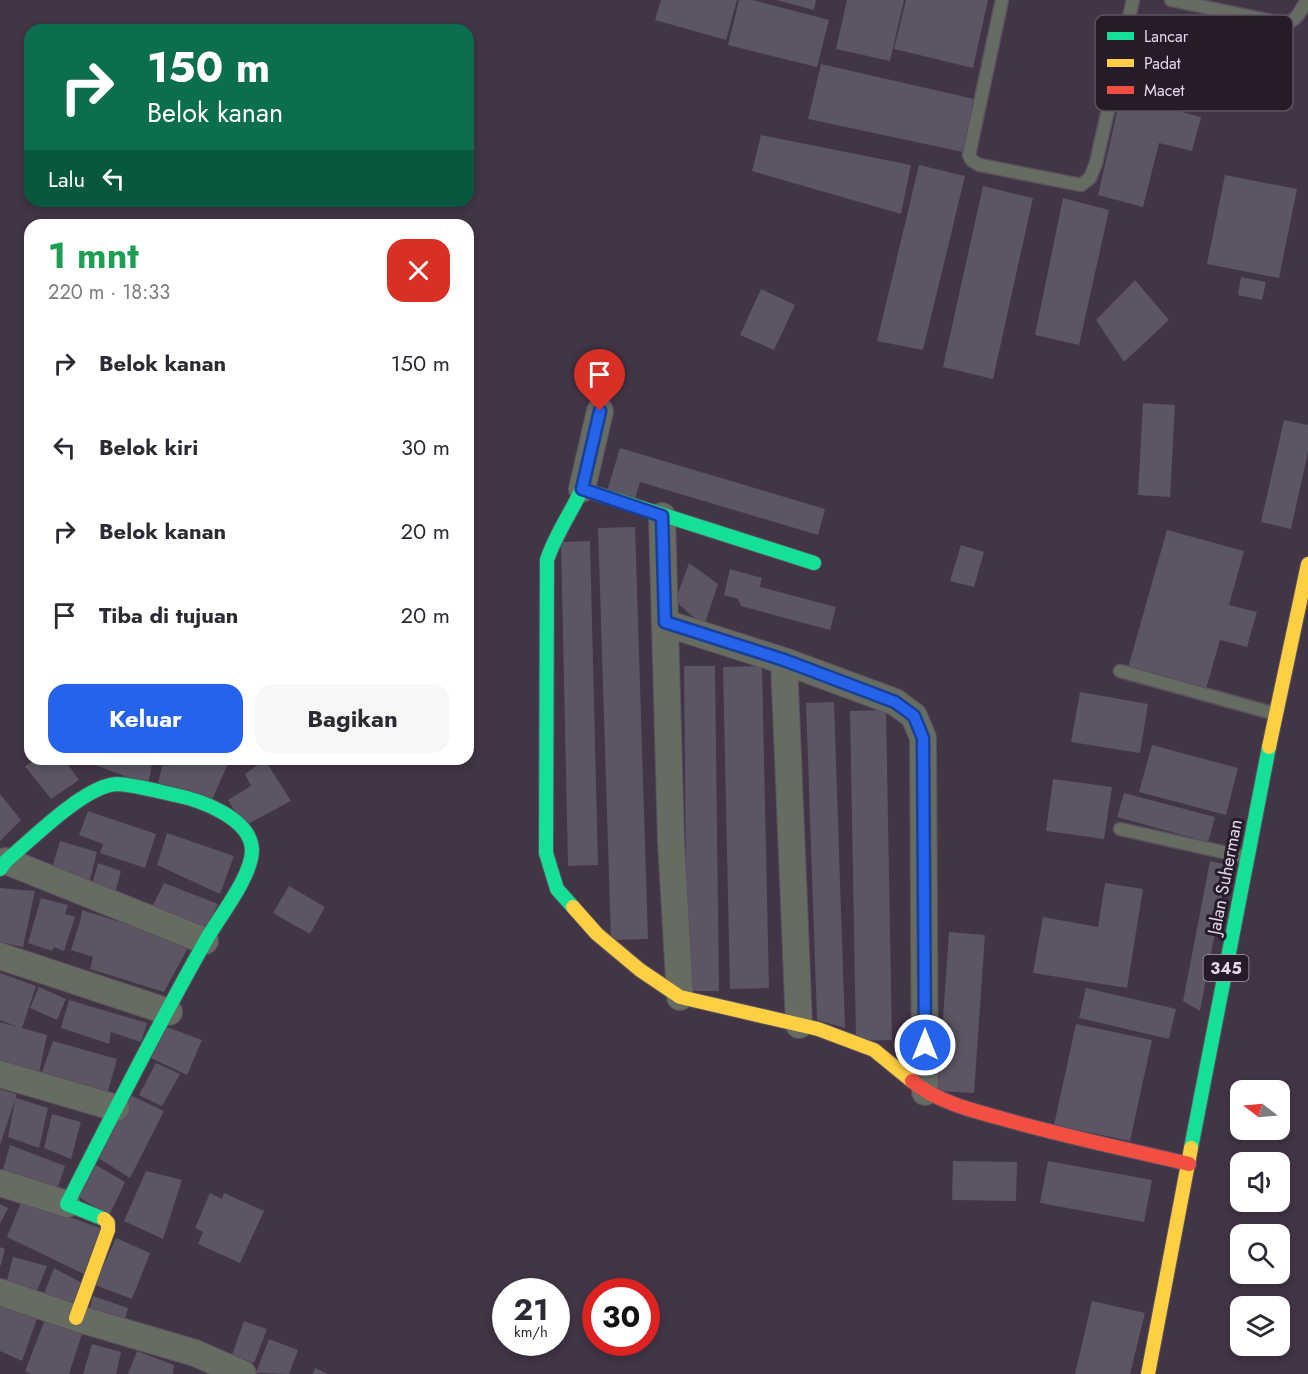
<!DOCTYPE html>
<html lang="id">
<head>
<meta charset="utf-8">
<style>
	:root { --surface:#fff; --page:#f7f7f7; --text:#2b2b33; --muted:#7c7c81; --accent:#2563eb }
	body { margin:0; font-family:Jost,sans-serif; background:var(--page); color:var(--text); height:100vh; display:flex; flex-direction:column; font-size:22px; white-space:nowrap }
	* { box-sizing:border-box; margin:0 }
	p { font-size:20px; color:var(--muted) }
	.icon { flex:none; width:33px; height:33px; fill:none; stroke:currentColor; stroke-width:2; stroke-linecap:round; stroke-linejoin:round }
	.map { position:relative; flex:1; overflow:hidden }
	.side { position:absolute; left:24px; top:219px; width:450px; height:546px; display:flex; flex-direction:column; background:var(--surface); border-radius:18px; box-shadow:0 3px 9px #0003 }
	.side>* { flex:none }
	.guide { position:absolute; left:24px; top:24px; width:450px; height:183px; border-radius:18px; box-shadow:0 3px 9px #0003; background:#0b6e4f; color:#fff; overflow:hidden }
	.needle { width:39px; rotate:286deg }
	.controls { position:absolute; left:1230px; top:1080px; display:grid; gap:12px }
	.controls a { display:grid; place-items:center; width:60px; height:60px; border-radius:12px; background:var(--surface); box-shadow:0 3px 9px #0003; font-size:30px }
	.speed { position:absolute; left:492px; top:1278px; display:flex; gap:12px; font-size:30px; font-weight:700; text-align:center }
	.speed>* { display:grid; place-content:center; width:78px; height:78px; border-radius:50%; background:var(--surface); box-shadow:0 3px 9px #0003; line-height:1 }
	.speed small { font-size:15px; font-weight:400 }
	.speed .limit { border:9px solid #d22; background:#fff; color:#111 }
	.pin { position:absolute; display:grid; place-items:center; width:51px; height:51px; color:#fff; margin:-62px -26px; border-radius:50% 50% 50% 0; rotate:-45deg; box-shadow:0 0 6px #0007 }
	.pin .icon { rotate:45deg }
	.me { position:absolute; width:66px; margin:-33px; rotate:0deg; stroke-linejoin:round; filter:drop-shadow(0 0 4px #0008) }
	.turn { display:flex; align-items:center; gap:21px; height:126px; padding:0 24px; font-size:27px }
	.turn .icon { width:78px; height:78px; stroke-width:2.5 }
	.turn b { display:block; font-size:42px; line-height:51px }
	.then { display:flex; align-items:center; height:57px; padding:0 24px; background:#0003; gap:12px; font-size:22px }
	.round { display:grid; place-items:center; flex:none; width:63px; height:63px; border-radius:18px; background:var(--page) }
	.head { display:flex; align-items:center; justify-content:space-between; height:102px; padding:0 24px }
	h1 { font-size:36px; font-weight:700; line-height:45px; color:#1e9e55 }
	.button { display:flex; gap:12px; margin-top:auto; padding:12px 24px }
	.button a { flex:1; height:69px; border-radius:18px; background:var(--accent); color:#fff; font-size:24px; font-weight:700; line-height:69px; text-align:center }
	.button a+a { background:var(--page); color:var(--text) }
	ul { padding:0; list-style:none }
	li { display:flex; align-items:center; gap:18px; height:84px; padding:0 24px }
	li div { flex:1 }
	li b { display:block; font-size:22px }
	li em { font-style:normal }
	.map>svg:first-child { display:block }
</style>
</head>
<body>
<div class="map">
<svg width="1308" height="1374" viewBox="0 0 1308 1374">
	<rect width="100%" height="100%" fill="#413546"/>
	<path fill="#5c5564" d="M661,0h76l-11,40 -71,-20z
		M739,0h13l77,20 -12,47 -89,-22z
		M776,0h40l-2,10z
		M847,0h57l-14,61 -54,-12z
		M906,0h82l-15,68 -79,-19z
		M1139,16l47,9 -20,83 35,9 -9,34 -33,-8 -16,64 -45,-12z
		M821,64l153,35 -11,53 -155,-33z
		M761,135l150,30 -10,49 -149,-43z
		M919,165l46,11 -42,174 -46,-9z
		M1225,175l72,14 -18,89 -72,-14z
		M983,186l50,12 -40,181 -50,-12z
		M1063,198l46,12 -30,135 -44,-10z
		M1241,277l25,5 -4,18 -24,-5z
		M1135,280l34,40 -45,42 -28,-42z
		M761,289l34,16 -21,45 -34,-15z
		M1143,403l32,2 -5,92 -32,-2z
		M1284,420l24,5v27l-17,77 -30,-7z
		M620,448l205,61 -7,26 -178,-53 -5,17 -28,-8z
		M635,527l13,412 -37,1 -13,-412z
		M1167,530l77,21 -15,54 28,7 -10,35 -27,-7 -14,49 -78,-21z
		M590,541l8,324 -30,1 -7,-324z
		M961,545l23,7 -10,35 -24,-6z
		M689,563l29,21 -14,42 -29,-25z
		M730,569l32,9 -2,9 76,20 -6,23 -89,-24 -3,-7 -14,-4z
		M684,666h31l4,325h-32z
		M762,666l7,322 -39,1 -7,-322z
		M1080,692l68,12 -8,49 -69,-11z
		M834,702l11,326 -28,-8 -11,-317z
		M886,710l6,330 -36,1 -6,-330z
		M1152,745l86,23 -12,47 -87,-23z
		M37,759h27l15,21 -28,19 -26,-33z
		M80,759h73l-5,26z
		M164,759h66l-19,43 -53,-19z
		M265,760l26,41 -47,25 -16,-26 23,-14 -6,-12z
		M1053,779l59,8 -8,52 -58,-8z
		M1124,793l91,24 -7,25 -91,-25z
		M0,794l21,26 -21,21z
		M88,811l68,23 -11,34 -45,-15 3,-9 -24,-9z
		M167,833l67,23 -14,38 -63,-29z
		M60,841l37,11 -9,36 -37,-16z
		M1210,861l18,4 -28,146 -17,-10z
		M98,863l23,8 -6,23 -24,-6z
		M164,883l54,21 -13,27 -53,-24z
		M1105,883l38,6 -16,99 -94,-15 10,-56 55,10z
		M289,886l36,21 -15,27 -37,-21z
		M0,888l35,3 -12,56 -23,-5z
		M41,898l27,7 -3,9 10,3 -11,34 -10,-4 -2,4 -24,-8z
		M82,910l108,34 -26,48 -74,-23 3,-12 -22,-7 10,-32z
		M949,932l36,3 -11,158 -36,-2z
		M0,973l36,13 -14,42 25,7 -9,43 -38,-12v-44l18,5 -18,-7z
		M39,987l27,12 -9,21 -27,-12z
		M1086,988l90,21 -7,30 -90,-21z
		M69,1000l78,23 -6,19 -30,-10 -2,12 -48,-16z
		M1076,1024l76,16 -22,101 -76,-16z
		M167,1027l35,13 -15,35 -36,-17z
		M53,1041l64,18 -10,36 -66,-20z
		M156,1063l24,11 -18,32 -23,-11z
		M0,1089l16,5v4l32,10 -9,40 -31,-11 7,-37 -15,45z
		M130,1095l34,16 -34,67 -35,-22z
		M52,1114l29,8 -10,37 -27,-11z
		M10,1145l55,21 -8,24 -55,-17z
		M953,1161l64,1 -1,39 -64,-1z
		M1048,1161l104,19 -8,42 -104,-19z
		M94,1164l31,18 -16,34 -33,-21z
		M146,1171l36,9 -19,59 -39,-18z
		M210,1193l12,6 2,-6 40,18 -24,52 -42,-19 5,-12 -8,-4z
		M22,1200l81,29 -17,46 -79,-38z
		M0,1204l8,4 -8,16z
		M116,1238l34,15 -18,46 -37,-14z
		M0,1247l5,2 -4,16h-1z
		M13,1257l34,9 -13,32 -29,-10z
		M54,1268l30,16 -13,28 -29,-13z
		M93,1296l35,12 -6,21 -34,-14z
		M0,1300l39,13 -17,48 -22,-10z
		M1092,1301l53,12 -15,61h-55z
		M46,1317l37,14 -14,43h-38l-6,-3z
		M244,1321l23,8 -13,34 -22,-8z
		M269,1339l29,11 -9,24 -33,-1z
		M92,1344l29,8 -5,22h-33z
		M137,1351l37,14 -1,9h-45z
		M315,1368l13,6h-15z"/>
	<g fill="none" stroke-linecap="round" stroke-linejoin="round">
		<g stroke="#5a515f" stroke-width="15">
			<path id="lane" d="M1002,0l-33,155c2,6 6,8 11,10l101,20 9,-7 6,-15 37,-163
				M1171,0l110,23c16,0 18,-10 26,-23
				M1120,671l156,43
				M1120,829l125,28"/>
		</g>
		<g stroke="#5a515f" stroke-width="28">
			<path id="street" d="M582,489l18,-78
				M662,516l9,325 9,156
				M665,623l119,38 111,41 19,14 9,22 2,354
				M784,661l15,364
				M6,861l199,80
				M0,956l169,56
				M0,1074l116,34
				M0,1183l67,21
				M0,1292l76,26 119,35 48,21"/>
		</g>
		<g stroke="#5a515f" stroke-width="16">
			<path id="fast" d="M0,869l6,-8c25,-21 79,-76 111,-77 13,0 44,8 58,11 25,5 76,23 77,55 0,27 -34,68 -47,92 -49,86 -93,174 -138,262l37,15
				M573,907l-16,-18 -11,-36 1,-293c8,-25 24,-47 35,-71l232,74
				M1191,1148l78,-401"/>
		</g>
		<g stroke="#5a515f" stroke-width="16">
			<path id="slow" d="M1269,747l39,-183
				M573,907l24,27 43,36 40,27 138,32 56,21 38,31
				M76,1318l32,-88v-7l-4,-4
				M1148,1374l43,-226"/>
		</g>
		<g stroke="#5a515f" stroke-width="16">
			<path id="jam" d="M912,1081c24,20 58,29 88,37 62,18 126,31 189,46"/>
		</g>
		<use href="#lane" stroke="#666c62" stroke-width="12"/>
		<use href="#street" stroke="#666c62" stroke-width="26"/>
		<use href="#fast" stroke="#16e098" stroke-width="14"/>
		<use href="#slow" stroke="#ffcf43" stroke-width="14"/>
		<use href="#jam" stroke="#f24e42" stroke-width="14"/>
	</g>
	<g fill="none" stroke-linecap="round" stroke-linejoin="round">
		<g stroke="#184099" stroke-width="15">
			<path id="route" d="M600,411l-18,78 80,27 3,106 119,38 111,42 19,14 9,22 2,307"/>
		</g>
		<use href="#route" stroke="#2563eb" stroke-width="10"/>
	</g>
	<g text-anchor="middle" stroke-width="6" stroke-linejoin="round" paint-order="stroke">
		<rect fill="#251b29" stroke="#ab9fb0" stroke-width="1.5" x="1203.5" y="955" width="45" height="26" rx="4.5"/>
		<g font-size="16" font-weight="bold" fill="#e4d7ea">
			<text x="1226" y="974">345</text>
		</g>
		<g font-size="18" fill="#e4d7ea" stroke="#251b29">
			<text transform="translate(1225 877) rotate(-79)" y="6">Jalan Suherman</text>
		</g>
	</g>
	<rect x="1095" y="15" width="198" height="96" rx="9" fill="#251b29" stroke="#5e5363" stroke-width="1.5"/>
	<rect x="1107" y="32" width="27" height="8" fill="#16e098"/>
	<rect x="1107" y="59" width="27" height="8" fill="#ffcf43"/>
	<rect x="1107" y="86" width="27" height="8" fill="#f24e42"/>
	<g font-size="16" fill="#e4d7ea">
		<text x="1144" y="42">Lancar</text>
		<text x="1144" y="69">Padat</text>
		<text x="1144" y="96">Macet</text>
	</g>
</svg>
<div class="controls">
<a><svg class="needle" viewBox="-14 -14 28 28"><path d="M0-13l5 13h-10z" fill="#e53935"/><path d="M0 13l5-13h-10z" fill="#7c7c81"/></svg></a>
<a><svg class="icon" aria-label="sound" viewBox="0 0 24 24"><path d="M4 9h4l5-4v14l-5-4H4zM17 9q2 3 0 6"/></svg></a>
<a><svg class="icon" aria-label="search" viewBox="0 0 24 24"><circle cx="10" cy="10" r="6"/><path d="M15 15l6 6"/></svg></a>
<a><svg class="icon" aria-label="layers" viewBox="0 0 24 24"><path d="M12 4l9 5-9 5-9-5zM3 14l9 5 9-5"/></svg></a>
</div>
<div class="speed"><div>21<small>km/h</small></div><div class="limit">30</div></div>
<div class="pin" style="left:600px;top:411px;background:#d93025"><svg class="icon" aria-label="arrive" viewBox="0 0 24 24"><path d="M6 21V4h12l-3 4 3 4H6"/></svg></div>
<svg class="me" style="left:925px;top:1045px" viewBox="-20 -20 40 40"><circle r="17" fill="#2563eb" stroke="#fff" stroke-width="3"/><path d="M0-11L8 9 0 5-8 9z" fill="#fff"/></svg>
<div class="guide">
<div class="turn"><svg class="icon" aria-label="right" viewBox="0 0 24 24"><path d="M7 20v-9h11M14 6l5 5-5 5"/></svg><div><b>150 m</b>Belok kanan</div></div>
<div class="then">Lalu<svg class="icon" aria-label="left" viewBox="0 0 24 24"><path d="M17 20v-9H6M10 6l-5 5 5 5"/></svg></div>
</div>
<section class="side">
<div class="head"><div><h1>1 mnt</h1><p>220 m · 18:33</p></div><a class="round" style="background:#d93025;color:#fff"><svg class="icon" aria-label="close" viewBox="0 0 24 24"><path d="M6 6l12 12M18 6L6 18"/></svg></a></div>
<ul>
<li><svg class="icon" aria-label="right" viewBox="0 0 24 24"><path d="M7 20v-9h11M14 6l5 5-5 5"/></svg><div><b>Belok kanan</b></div><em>150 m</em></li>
<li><svg class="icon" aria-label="left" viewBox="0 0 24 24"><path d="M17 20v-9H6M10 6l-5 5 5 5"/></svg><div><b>Belok kiri</b></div><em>30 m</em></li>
<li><svg class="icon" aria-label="right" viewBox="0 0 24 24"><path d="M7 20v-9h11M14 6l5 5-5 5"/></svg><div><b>Belok kanan</b></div><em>20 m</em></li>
<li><svg class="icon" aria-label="arrive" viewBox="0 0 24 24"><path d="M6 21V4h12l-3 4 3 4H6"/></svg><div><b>Tiba di tujuan</b></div><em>20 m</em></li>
</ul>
<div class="button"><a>Keluar</a><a>Bagikan</a></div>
</section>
</div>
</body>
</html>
